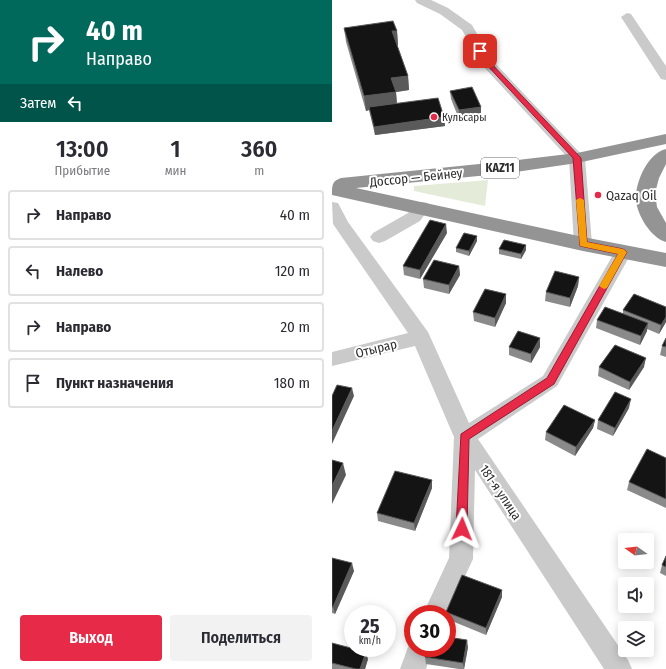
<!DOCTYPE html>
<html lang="ru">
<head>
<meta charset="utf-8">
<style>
	:root { --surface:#fff; --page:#f2f2f3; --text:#2b2b33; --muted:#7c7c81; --line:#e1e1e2; --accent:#e82a49 }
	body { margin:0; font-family:"Fira Sans Condensed",sans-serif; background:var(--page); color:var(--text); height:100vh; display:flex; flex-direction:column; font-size:15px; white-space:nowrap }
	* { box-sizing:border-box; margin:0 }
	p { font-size:13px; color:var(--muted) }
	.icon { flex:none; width:22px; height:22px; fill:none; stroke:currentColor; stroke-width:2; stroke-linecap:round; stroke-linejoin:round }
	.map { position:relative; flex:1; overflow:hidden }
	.sheet { display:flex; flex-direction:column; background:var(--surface); width:332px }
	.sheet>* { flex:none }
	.top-card { background:#00695c; color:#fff; overflow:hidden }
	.needle { width:26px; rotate:284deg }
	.buttons { position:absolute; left:286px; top:533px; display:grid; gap:8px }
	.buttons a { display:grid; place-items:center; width:36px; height:36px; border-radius:4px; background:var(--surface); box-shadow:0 2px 10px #0003; font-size:20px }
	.speed { position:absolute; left:12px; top:605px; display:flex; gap:8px; font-size:20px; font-weight:700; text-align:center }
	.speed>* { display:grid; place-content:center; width:52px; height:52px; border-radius:50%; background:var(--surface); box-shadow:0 2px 10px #0003; line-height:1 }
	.speed small { font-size:10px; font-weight:400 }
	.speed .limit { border:6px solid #d22; background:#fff; color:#111 }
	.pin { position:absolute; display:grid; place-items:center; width:34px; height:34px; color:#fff; margin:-17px; border-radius:8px; box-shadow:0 2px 6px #0006 }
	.me { position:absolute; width:44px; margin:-22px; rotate:2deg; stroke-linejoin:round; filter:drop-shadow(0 0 3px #0008) }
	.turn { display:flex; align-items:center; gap:14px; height:84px; padding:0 20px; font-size:18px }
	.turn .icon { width:52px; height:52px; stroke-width:2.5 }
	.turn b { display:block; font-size:28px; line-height:34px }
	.then { display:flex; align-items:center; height:38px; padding:0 20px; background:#0003; gap:8px; font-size:15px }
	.eta { display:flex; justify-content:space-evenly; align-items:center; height:68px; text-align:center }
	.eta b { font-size:24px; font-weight:600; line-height:28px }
	.cta { display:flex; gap:8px; margin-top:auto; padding:8px 20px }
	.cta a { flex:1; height:46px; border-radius:4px; background:var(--accent); color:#fff; font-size:16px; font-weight:600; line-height:46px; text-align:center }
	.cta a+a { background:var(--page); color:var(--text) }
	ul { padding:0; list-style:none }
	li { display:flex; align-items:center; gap:12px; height:50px; margin:0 8px 6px; padding:0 12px; border:2px solid var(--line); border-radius:4px }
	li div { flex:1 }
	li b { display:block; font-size:15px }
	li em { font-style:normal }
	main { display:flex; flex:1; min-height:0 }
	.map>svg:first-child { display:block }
</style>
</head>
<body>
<main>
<section class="sheet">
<div class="top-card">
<div class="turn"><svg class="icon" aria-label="right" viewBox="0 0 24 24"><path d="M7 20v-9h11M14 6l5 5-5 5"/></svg><div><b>40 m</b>Направо</div></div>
<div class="then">Затем<svg class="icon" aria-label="left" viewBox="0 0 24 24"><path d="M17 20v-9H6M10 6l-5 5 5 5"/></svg></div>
</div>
<div class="eta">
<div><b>13:00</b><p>Прибытие</p></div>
<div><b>1</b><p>мин</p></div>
<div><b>360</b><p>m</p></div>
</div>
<ul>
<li><svg class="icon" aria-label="right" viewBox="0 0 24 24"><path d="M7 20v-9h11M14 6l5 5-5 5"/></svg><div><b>Направо</b></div><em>40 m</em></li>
<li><svg class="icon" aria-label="left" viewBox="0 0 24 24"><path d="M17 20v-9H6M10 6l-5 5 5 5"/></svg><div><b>Налево</b></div><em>120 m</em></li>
<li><svg class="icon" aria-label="right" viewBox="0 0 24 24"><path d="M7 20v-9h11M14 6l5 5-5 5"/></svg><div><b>Направо</b></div><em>20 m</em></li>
<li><svg class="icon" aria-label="arrive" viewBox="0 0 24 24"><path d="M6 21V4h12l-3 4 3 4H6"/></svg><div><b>Пункт назначения</b></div><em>180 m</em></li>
</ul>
<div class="cta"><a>Выход</a><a>Поделиться</a></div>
</section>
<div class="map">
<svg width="334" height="669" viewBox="0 0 334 669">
	<rect width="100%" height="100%" fill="#fff"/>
	<path fill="#e4ebd9" d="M156,180l-3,26 -71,-15v-5z"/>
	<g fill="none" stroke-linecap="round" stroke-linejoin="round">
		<path fill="#cacaca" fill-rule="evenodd" d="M83,0h16l17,8 24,17 20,35 90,95 3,3 7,86 -3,4 -6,2 -6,-2 -3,-4 -5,-85 -87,-94 -20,-35 -22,-16 -23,-11z
			M295,13l4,1 35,52v14l-5,-1 -40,-62z
			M0,202l6,1 10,19 80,110 41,91 74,-47 74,-128 6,-2 6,2 3,4 -75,134 -79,53 150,221 4,9h-28l-129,-199 -2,89 -26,56 -24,-1 26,-56 5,-121 -39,-91 -83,20v-14l76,-19 -75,-109z
			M90,202l6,1 2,4 -10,14 -35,20 -6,2 -6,-2 -3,-4 3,-4 35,-20 8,-10z
			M81,638v10h20l-7,21h-26l11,-30z"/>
		<path fill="#949494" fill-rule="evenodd" d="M334,134v10l-89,19 -68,10 -153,15 227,49 83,16v14l-83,-16 -251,-56c0,-10 0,-14 9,-17l168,-17 68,-8z
			M334,149v15l-7,14 -4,15 2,14 9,16v19c-15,-4 -29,-27 -30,-42 -1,-18 12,-47 30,-51z"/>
	</g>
	<path fill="#8a8a8a" d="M12,28l53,3 1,14h-1l11,31 1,14 -13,2 1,11 47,14 1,9 -70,9 -6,-25 -3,1 -20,-69z
		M118,91l31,16v8l-22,4 -8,-20z
		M115,233l-27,46 -16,-4 -1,-9z
		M145,236v5l-8,15 -13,-4v-4z
		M167,249l27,1 -5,9 -22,-5z
		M127,266l1,9 -11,19 -25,-6 -1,-9z
		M247,277l-1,9 -8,21 -25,-6 1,-9z
		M174,294v9l-11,24 -21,-6 -1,-9z
		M334,307v15l-7,12 -12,-5v2l-7,14 -44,-17 1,-8 26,-7v-3z
		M334,338v19l-6,-2 2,-9z
		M177,347h31l-9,16 -22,-8z
		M267,367h45l-15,23 -31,-14z
		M297,408l-16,28 -16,-7 1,-9z
		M263,420l-2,8 -18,28 -30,-16 1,-8z
		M334,458v50l-39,-18 2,-8z
		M100,480v8l-17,43 -37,-10 -1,-8z
		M334,556v20l-6,-3 2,-8z
		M0,558l22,13 -19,43 -3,-1z
		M170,597l-16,38 -39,-16v-5h-1v-2z
		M0,643l36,16 -3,10h-33z
		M136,647l-4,22h-5l-33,-5 -1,-7z"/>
	<path fill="#5a5a5a" d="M60,31h5l1,14h-5z
		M76,76l1,14 -13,2 1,14 -28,1v3l-3,1 -2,-15 27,-18z
		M149,107v8l-22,4v-9z
		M112,117l1,9 -70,9 -1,-8z
		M114,224l1,9 -27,46v-9z
		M145,236v5l-8,15v-5z
		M194,245v5l-5,9v-5z
		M127,266l1,9 -11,19v-9z
		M247,277l-1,9 -8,21v-9z
		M174,294v9l-11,24v-9z
		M334,317v5l-7,12 2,-9z
		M316,323l-1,8 -7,14 1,-9z
		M208,338v9l-9,16v-9z
		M314,358l-2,9 -15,23 1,-8z
		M20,388l2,8 -22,48v-13z
		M299,399l-2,9 -16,28 2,-8z
		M263,420l-2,8 -18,28 1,-9z
		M11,463l3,12 -14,29v-18z
		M100,480v8l-17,43 -1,-8z
		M20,563l2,8 -19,43 -2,-7z
		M170,590v7l-16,38v-7z
		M135,640l1,7 -4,22 -1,-6z
		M34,652l2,7 -3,10h-5z"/>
	<path fill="#141414" stroke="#5a5a5a" d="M61,21l4,10h-5l16,45 -17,2 5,14 -32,4 -20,-68z
		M140,87l9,20 -22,3 -9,-19z
		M106,98l6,19 -70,10 -5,-20z
		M98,220l16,4 -26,46 -17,-4z
		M132,233l13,3 -8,15 -13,-3z
		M172,240l22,5 -5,9 -22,-5z
		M102,260l25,6 -10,19 -26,-6z
		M223,271l24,6 -9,21 -24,-6z
		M153,289l21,5 -11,24 -22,-6z
		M302,294l32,13v10l-5,8 -38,-15z
		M273,307l43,16 -7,13 -44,-16z
		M186,331l22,7 -9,16 -22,-7z
		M334,338v9l-4,-1z
		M283,345l31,13 -16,24 -31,-15z
		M5,385l15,3 -20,43v-35z
		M283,392l16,7 -16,29 -17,-8z
		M232,405l31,15 -19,27 -30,-15z
		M315,449l19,9v41l-37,-17z
		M0,460l11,3 -11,23z
		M63,471l37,9 -18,43 -37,-10z
		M334,556v11l-4,-2z
		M0,558l20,5 -19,44h-1z
		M130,575l40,15 -16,38 -40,-16z
		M115,637l20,3 -4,23 -38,-6 2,-9h20z
		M0,643l34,9 -6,17h-4l-24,-6z"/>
	<path fill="#e82a49" stroke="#971b2f" d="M148,49h2l7,12 92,97 6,84 36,7 4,3 -73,132 -85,55 -2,90 -1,3 -4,2 -4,-2 -2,-3 5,-95 86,-56 71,-124 -38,-8 -7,-88 -88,-95 -8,-12z"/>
	<path fill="#f59e0b" d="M248,198l4,2 3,42 36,7 4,3 -20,36 -3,1 -5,-3 19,-32 -38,-8 -4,-46z"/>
	<g fill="#e82a49" stroke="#fff" stroke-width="1.5">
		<circle cx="102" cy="117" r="4"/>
		<circle cx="266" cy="195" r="4"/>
	</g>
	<g text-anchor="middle" stroke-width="4" stroke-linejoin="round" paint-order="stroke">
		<g font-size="11" fill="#2d2d2d" stroke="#fff" text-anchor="start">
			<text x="110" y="121">Кульсары</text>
		</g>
		<rect fill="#fff" stroke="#6c6c6c" stroke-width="1" x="149" y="158" width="38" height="20" rx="3"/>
		<g font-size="12" font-weight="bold" fill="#2d2d2d">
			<text x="168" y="172">KAZ11</text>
		</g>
		<g font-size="13" fill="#2d2d2d" stroke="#fff">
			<text transform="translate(84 177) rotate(-6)" y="5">Доссор — Бейнеу</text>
			<text transform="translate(44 348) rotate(-14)" y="5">Отырар</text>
			<text transform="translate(169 492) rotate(56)" y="5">181-я улица</text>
		</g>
		<g font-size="13" fill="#2d2d2d" stroke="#fff" text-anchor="start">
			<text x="274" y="200">Qazaq Oil</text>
		</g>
	</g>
</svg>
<div class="buttons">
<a><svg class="needle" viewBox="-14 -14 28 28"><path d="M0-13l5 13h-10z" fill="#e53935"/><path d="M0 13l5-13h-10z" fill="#7c7c81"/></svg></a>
<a><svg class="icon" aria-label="sound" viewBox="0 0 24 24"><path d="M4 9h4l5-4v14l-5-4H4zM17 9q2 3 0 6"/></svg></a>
<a><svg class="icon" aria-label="layers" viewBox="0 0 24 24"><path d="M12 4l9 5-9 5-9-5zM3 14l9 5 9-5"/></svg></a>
</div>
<div class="speed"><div>25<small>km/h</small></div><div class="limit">30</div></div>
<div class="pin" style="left:148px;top:51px;background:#d93025"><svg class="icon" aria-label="arrive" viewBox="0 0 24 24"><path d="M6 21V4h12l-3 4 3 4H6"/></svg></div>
<svg class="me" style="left:130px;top:529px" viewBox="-20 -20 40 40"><path d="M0-17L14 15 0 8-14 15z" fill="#e82a49" stroke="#fff" stroke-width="4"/></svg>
</div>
</main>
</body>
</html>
